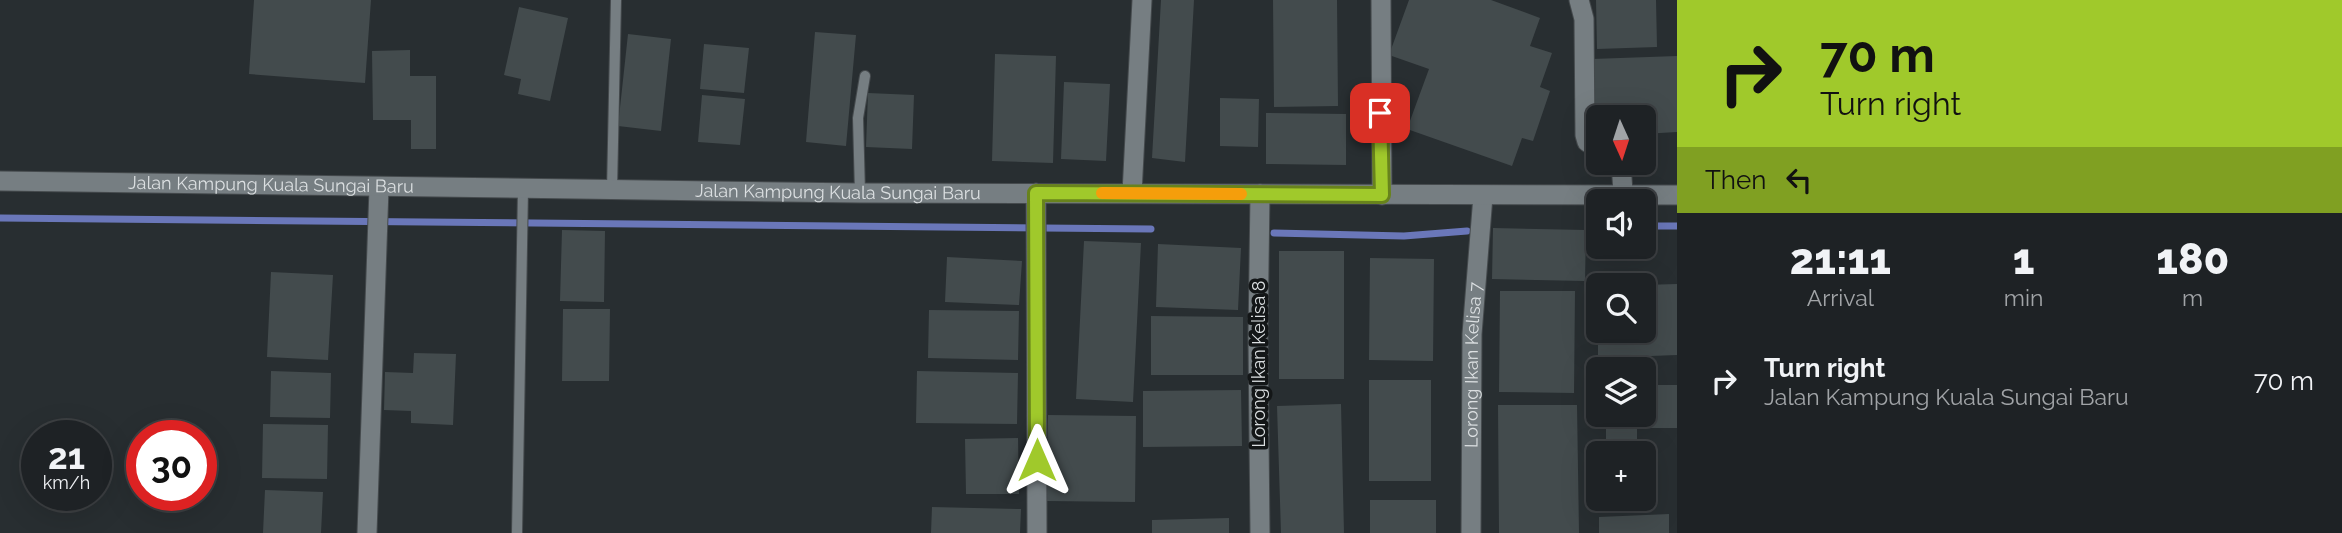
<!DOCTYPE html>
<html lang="en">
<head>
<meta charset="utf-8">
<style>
	:root { --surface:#1e2225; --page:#262a2d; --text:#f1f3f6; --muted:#a1a4a7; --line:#3c3f42 }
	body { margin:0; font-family:Raleway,sans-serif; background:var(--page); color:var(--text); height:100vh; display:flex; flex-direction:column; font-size:26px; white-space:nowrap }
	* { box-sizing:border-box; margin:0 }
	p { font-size:23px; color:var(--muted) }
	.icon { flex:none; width:38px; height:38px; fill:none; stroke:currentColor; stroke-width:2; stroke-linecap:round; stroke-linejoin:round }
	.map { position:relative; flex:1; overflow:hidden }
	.side { display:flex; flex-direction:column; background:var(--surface); width:665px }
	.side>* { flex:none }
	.guide { background:#a0c92b; color:#111; overflow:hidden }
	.needle { width:46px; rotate:177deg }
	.controls { position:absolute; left:1586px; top:105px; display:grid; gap:14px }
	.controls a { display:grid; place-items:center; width:70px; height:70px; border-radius:10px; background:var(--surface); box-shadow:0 7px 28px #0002,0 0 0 2px var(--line); font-size:35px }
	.speed { position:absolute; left:21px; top:420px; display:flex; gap:14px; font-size:35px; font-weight:700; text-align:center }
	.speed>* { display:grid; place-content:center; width:91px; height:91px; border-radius:50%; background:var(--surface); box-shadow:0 7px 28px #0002,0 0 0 2px var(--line); line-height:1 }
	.speed small { font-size:18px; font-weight:400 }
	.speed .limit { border:10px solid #d22; background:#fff; color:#111 }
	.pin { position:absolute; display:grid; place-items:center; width:60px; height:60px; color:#fff; margin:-30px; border-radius:14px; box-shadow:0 4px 10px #0006 }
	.me { position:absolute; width:77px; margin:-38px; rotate:0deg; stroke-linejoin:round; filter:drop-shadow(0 0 5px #0008) }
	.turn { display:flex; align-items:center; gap:24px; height:147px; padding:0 28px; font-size:32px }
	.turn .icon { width:91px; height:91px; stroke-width:2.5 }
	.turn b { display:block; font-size:49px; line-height:60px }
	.then { display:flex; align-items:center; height:66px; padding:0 28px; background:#0003; gap:14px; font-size:26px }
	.eta { display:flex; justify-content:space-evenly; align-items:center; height:119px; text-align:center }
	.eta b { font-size:42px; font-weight:800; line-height:49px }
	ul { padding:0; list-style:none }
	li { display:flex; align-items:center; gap:21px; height:98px; padding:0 28px }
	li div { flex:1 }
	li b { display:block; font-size:26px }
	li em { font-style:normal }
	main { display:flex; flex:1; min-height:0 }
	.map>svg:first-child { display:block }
</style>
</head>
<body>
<main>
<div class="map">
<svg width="1677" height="533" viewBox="0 0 1677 533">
	<rect width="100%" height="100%" fill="#282e31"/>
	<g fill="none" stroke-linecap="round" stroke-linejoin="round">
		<path stroke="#6a77b9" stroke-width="7" d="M0,218l1151,11
			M1643,226h34
			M1274,233l130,3 63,-5"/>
	</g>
	<path fill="#434b4d" d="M254,0h117l-6,83 -116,-9z
		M1161,0h33l-9,162 -33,-4z
		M1273,0h64l1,106 -64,1z
		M1409,0h82l49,18 -10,28 22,7 -12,34 10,4 -17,50 -11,-3 -10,28 -105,-37 22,-60 -40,-14z
		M1596,0h60l1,47 -60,2z
		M519,7l49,11 -18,83 -32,-7 3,-15 -17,-4z
		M815,32l41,3 -10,111 -40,-4z
		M628,34l43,5 -10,92 -43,-5z
		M704,44l45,4 -5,45 -44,-4z
		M410,50v26h26v73h-25v-29h-38l-1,-69z
		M995,54l61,2 -3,107 -61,-2z
		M1677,56v76l-34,2v-17h-45l-3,19 -3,-77z
		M1064,82l46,2 -4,77 -45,-2z
		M868,93l46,2 -2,54 -46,-2z
		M702,95l43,4 -5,46 -42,-3z
		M1220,98l39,1 -1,48 -38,-1z
		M1266,113l80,1v51l-80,-1z
		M1493,228l93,2 -1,51 -93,-2z
		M562,230l43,1 -1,71 -44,-1z
		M1084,241l57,2 -8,159 -57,-3z
		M1158,244l83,4 -3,62 -82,-3z
		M1279,251h65v128h-65z
		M947,257l75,4 -3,44 -74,-3z
		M1370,258l64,1 -1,102 -64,-1z
		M271,272l62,3 -5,85 -61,-3z
		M1677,284v71l-79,3v-27h45v-46z
		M1500,291h75l-1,102 -75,-1z
		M563,309h47l-1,72h-47z
		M929,310l90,1 -1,49 -90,-2z
		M1151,316l92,1v58h-92z
		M414,353l42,1 -3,71 -42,-2v-12l-27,-1 1,-38 28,1z
		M271,371l60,2 -1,45 -60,-1z
		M917,371l101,2 -1,51 -101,-1z
		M1369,380h62v101h-62z
		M1643,385h34v43h-40v25h-31v-38h37z
		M1241,390l1,56 -99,1v-56z
		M1341,404l3,129h-63l-4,-127z
		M1498,405h79l2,128h-80z
		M1048,415l88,1 -1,86 -89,-1z
		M263,424l65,1 -1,54 -65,-1z
		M1018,438l1,56h-53l-1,-55z
		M265,490l58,2 -2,41h-58z
		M1370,500h66v33h-66z
		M932,507l89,2 -1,24h-89z
		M1669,514v19h-70v-16z
		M1229,518v15h-77v-13z"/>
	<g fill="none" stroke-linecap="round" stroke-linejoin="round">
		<g stroke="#454a4d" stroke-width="12">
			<path id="service" d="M612,190l4,-190
				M860,193l-2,-75 7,-42
				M517,533l6,-344"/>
		</g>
		<g stroke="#454a4d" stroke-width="21">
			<g id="minor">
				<path d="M1381,0l1,195"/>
				<path d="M1579,0l5,19 1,116 2,7 11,7"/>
				<path d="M1621,163l2,29"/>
				<path d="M1036,193l1,340"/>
				<path d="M1132,193l10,-193"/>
				<path d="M367,533l12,-345"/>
				<path d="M1260,533l-2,-195 2,-144"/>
				<path id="s1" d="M1471,533l1,-199 11,-138"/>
			</g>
		</g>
		<g stroke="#454a4d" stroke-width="21">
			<g id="tertiary">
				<path id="s2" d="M0,181l860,12 817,2"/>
			</g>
		</g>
		<use href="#service" stroke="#767e82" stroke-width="10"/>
		<use href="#minor" stroke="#767e82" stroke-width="19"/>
		<use href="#tertiary" stroke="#767e82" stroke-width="19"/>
	</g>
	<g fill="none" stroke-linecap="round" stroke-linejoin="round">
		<g stroke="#68831c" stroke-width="18">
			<path id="route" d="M1037,460l-1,-267 346,2 -2,-82"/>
		</g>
		<use href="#route" stroke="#a0c92b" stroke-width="12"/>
		<path stroke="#f59e0b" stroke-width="12" d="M1102,193l139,1"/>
	</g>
	<g text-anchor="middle" stroke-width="7" stroke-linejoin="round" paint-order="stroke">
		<g font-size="18" fill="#dbdfe1" stroke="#131617">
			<text dy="6" stroke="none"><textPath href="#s2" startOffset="271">Jalan Kampung Kuala Sungai Baru</textPath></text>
			<text dy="6" stroke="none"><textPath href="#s2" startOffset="838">Jalan Kampung Kuala Sungai Baru</textPath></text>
			<text transform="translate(1259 364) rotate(-90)" y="6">Lorong Ikan Kelisa 8</text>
			<text dy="6" stroke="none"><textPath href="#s1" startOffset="168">Lorong Ikan Kelisa 7</textPath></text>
		</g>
	</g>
</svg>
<div class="controls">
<a><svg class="needle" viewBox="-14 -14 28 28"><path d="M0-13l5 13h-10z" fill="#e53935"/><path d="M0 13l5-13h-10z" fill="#a1a4a7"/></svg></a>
<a><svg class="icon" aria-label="sound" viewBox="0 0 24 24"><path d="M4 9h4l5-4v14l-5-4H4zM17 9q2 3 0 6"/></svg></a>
<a><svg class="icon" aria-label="search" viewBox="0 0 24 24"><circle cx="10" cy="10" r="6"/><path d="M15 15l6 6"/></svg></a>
<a><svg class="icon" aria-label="layers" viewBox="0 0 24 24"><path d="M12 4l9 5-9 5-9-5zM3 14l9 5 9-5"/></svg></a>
<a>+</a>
</div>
<div class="speed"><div>21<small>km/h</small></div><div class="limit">30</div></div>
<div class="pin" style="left:1380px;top:113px;background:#d93025"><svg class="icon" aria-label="arrive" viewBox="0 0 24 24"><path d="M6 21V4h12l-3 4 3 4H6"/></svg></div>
<svg class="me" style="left:1037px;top:460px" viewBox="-20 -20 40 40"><path d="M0-17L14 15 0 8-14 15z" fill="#a0c92b" stroke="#fff" stroke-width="4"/></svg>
</div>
<section class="side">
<div class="guide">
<div class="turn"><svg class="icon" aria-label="right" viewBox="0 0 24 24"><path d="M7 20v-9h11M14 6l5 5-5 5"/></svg><div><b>70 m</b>Turn right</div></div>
<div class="then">Then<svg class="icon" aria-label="left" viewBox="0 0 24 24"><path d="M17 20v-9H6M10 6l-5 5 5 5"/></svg></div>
</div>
<div class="eta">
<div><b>21:11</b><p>Arrival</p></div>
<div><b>1</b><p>min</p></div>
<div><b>180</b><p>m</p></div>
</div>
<ul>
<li><svg class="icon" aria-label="right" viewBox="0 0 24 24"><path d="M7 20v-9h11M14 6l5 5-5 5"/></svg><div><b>Turn right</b><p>Jalan Kampung Kuala Sungai Baru</p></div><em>70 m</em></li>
</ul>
</section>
</main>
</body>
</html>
